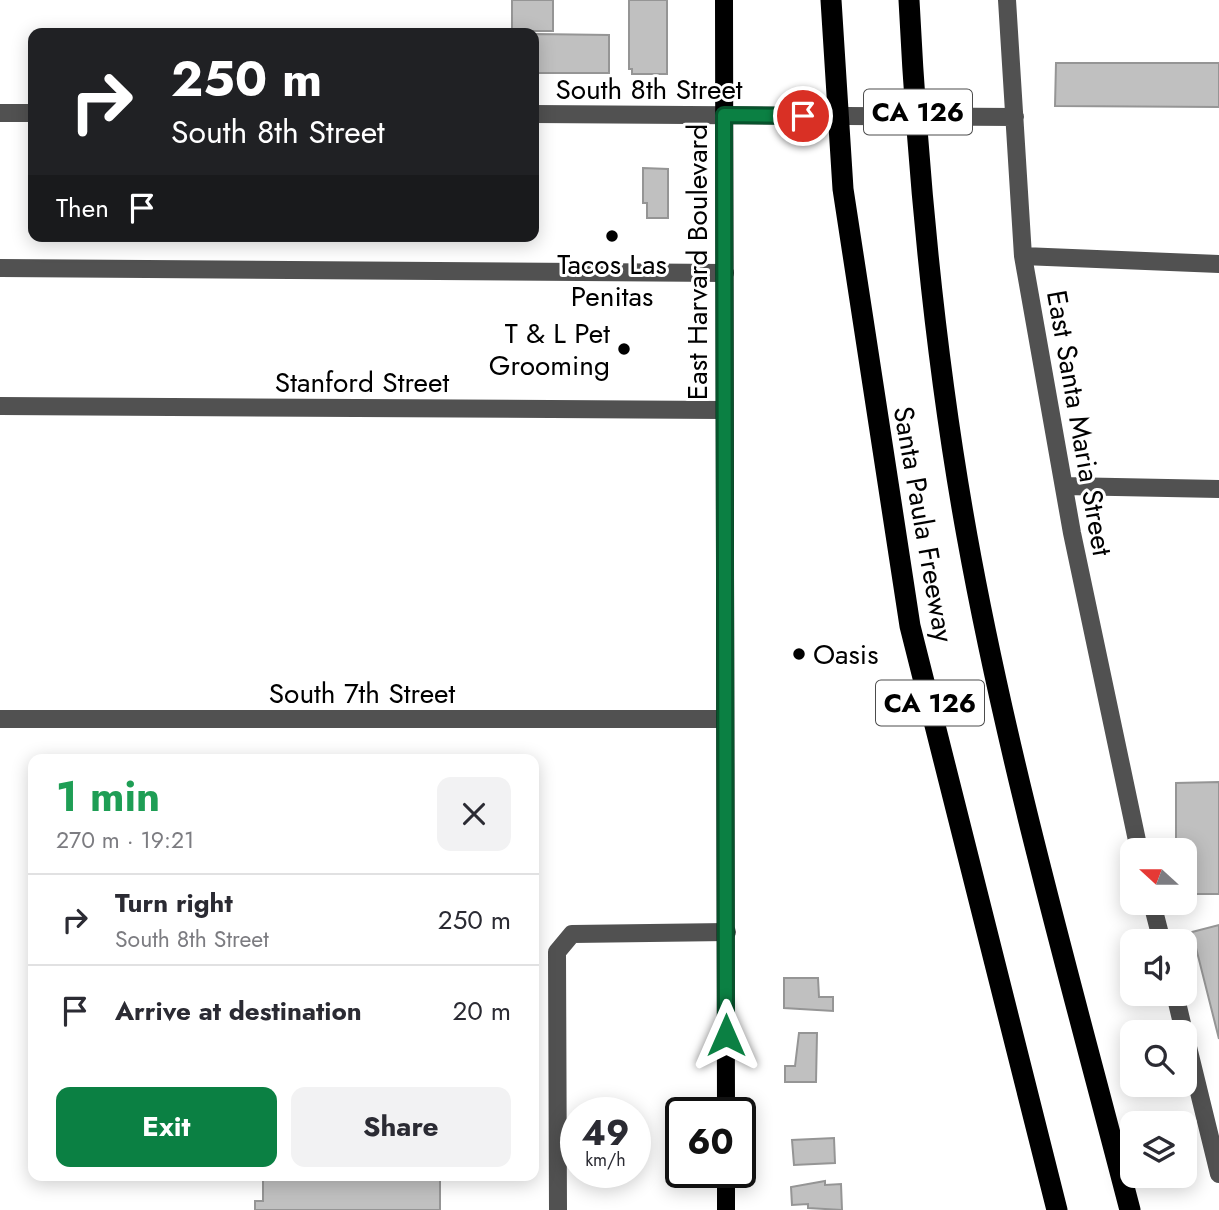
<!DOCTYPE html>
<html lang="en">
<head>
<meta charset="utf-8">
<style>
	:root { --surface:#fff; --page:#f2f2f3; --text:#2b2b33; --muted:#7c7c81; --line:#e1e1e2; --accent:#0b8043 }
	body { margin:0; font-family:Jost,sans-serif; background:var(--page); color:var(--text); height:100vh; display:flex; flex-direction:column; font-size:26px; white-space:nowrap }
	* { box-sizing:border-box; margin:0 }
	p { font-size:23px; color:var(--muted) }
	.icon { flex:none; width:38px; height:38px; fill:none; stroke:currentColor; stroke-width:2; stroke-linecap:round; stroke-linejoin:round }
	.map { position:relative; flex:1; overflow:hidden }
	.details { position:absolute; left:28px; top:754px; width:511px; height:427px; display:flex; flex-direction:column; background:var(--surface); border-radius:14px; box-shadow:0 4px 18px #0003 }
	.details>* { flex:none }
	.guide { position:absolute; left:28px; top:28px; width:511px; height:214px; border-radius:14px; box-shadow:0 4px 18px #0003; background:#202124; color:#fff; overflow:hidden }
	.needle { width:46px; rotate:291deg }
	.fabs { position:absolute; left:1120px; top:838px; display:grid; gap:14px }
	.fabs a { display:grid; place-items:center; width:77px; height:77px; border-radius:14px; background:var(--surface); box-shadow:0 4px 18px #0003; font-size:35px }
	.speed { position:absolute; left:560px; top:1097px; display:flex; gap:14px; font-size:35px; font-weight:700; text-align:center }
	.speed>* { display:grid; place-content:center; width:91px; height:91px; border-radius:50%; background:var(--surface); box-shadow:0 4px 18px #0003; line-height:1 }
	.speed small { font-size:18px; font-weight:400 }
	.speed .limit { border:4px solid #111; border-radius:10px; background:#fff; color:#111 }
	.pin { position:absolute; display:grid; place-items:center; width:60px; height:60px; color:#fff; margin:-30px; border:4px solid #fff; border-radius:50%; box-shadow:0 2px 7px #0007 }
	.me { position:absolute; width:77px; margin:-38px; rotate:0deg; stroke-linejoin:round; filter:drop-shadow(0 0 5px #0008) }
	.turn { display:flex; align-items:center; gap:24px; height:147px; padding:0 28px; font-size:32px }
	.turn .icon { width:91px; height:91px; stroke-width:2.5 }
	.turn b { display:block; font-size:49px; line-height:60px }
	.then { display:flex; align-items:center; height:66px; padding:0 28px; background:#0003; gap:14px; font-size:26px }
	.round { display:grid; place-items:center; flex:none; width:74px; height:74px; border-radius:14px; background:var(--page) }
	.summary { display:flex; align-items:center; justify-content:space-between; height:119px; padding:0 28px }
	h1 { font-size:42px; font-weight:700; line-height:52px; color:#1e9e55 }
	.button { display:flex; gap:14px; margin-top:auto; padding:14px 28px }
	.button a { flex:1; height:80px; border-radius:14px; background:var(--accent); color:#fff; font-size:28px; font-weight:700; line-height:80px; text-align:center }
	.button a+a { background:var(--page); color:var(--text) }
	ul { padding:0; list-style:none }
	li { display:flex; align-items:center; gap:21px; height:91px; padding:0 28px; border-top:2px solid var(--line) }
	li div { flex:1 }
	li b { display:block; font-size:26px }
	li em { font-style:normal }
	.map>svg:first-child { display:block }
</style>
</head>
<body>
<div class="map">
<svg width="1219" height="1210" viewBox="0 0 1219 1210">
	<rect width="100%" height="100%" fill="#fff"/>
	<path fill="#c0c0c0" stroke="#959595" stroke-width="2" d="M512,0h41v31h-41z
		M629,0h38v74h-35v-5h-3z
		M536,34l73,1v38h-73z
		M1056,63h163v44l-164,-1z
		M643,168l25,1v49h-21v-15h-4z
		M1219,782v112h-34v-54h-9v-57z
		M1219,925v114l-27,-107z
		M784,978h34l1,19h14v14l-49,-3z
		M799,1033h18l-1,49h-31v-16h10z
		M834,1138l1,25 -41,2 -2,-25z
		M263,1176l177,1v33h-185v-9h8z
		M825,1181v4l16,-1 1,26 -34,-2v-4l-16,1 -1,-18z"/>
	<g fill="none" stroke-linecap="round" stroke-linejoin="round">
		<path stroke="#515151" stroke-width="18" d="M1007,0l16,256 49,277 67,317
			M0,113h33
			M534,114l481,3
			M1023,256l196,8
			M0,268l725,5
			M0,406l723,4
			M1064,486l155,3
			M0,719h724
			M1152,903l10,39
			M1175,994l9,38
			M1185,1035l34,139
			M558,1210l-1,-258 15,-18 155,-2"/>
		<path stroke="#000" stroke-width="18" d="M724,0l2,1113
			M726,1210v-38"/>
		<path stroke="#000" stroke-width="21" d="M831,0l12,189 67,437 147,584
			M909,0c9,179 26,359 58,536 41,227 105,450 163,674"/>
	</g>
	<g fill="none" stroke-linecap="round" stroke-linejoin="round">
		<g stroke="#07532c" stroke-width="18">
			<path id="route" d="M726,1035l-2,-920 79,1"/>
		</g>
		<use href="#route" stroke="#0b8043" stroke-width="12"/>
	</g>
	<g fill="#000" stroke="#fff" stroke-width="2.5">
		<circle cx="612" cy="236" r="7"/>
		<circle cx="624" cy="349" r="7"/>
		<circle cx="799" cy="654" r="7"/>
	</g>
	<g text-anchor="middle" stroke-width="6" stroke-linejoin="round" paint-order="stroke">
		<g fill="#fff" stroke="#4c4c4c" stroke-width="2">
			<rect x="864" y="89.5" width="108" height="45" rx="5"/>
			<rect x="876" y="680.5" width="108" height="45" rx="5"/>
		</g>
		<g font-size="26" font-weight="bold" fill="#000">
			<text x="918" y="121">CA 126</text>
			<text x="930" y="712">CA 126</text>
		</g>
		<g font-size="28" fill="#000" stroke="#fff">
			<text x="649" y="99">South 8th Street</text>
			<text transform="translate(697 262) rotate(-90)" y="10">East Harvard Boulevard</text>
			<text x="362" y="392">Stanford Street</text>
			<text transform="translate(1080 423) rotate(80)" y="10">East Santa Maria Street</text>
			<text transform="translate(924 524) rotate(80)" y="10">Santa Paula Freeway</text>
			<text x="362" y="703">South 7th Street</text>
		</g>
		<g font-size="28" fill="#000" stroke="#fff">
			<text x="612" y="274">Tacos Las<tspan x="612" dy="32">Penitas</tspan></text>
			<text x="610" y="343" text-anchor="end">T &amp; L Pet<tspan x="610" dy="32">Grooming</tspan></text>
			<text x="813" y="664" text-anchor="start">Oasis</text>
		</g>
	</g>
</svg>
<div class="fabs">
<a><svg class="needle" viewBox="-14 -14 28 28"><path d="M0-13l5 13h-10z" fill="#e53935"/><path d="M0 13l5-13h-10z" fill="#7c7c81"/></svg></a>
<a><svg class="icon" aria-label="sound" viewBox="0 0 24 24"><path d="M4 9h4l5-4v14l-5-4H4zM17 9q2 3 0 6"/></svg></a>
<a><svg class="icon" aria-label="search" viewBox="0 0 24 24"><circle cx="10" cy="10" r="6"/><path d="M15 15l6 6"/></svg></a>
<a><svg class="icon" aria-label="layers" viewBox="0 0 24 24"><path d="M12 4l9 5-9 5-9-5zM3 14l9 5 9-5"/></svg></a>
</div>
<div class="speed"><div>49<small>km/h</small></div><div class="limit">60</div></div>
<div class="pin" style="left:803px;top:116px;background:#d93025"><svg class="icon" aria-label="arrive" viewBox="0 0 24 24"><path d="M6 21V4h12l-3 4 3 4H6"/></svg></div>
<svg class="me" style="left:726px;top:1035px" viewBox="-20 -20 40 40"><path d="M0-17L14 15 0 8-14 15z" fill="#0b8043" stroke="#fff" stroke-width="4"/></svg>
<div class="guide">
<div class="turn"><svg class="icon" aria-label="right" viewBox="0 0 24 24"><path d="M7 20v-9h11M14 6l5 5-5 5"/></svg><div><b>250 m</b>South 8th Street</div></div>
<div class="then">Then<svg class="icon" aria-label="arrive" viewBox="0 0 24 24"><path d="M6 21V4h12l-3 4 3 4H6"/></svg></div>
</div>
<section class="details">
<div class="summary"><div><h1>1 min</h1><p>270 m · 19:21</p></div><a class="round"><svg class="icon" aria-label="close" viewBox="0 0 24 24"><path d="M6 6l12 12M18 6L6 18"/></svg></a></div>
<ul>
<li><svg class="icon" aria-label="right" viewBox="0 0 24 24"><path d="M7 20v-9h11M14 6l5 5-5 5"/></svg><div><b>Turn right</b><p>South 8th Street</p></div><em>250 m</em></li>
<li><svg class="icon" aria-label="arrive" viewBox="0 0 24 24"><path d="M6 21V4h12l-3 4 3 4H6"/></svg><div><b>Arrive at destination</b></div><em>20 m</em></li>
</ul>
<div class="button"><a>Exit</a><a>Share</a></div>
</section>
</div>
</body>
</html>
